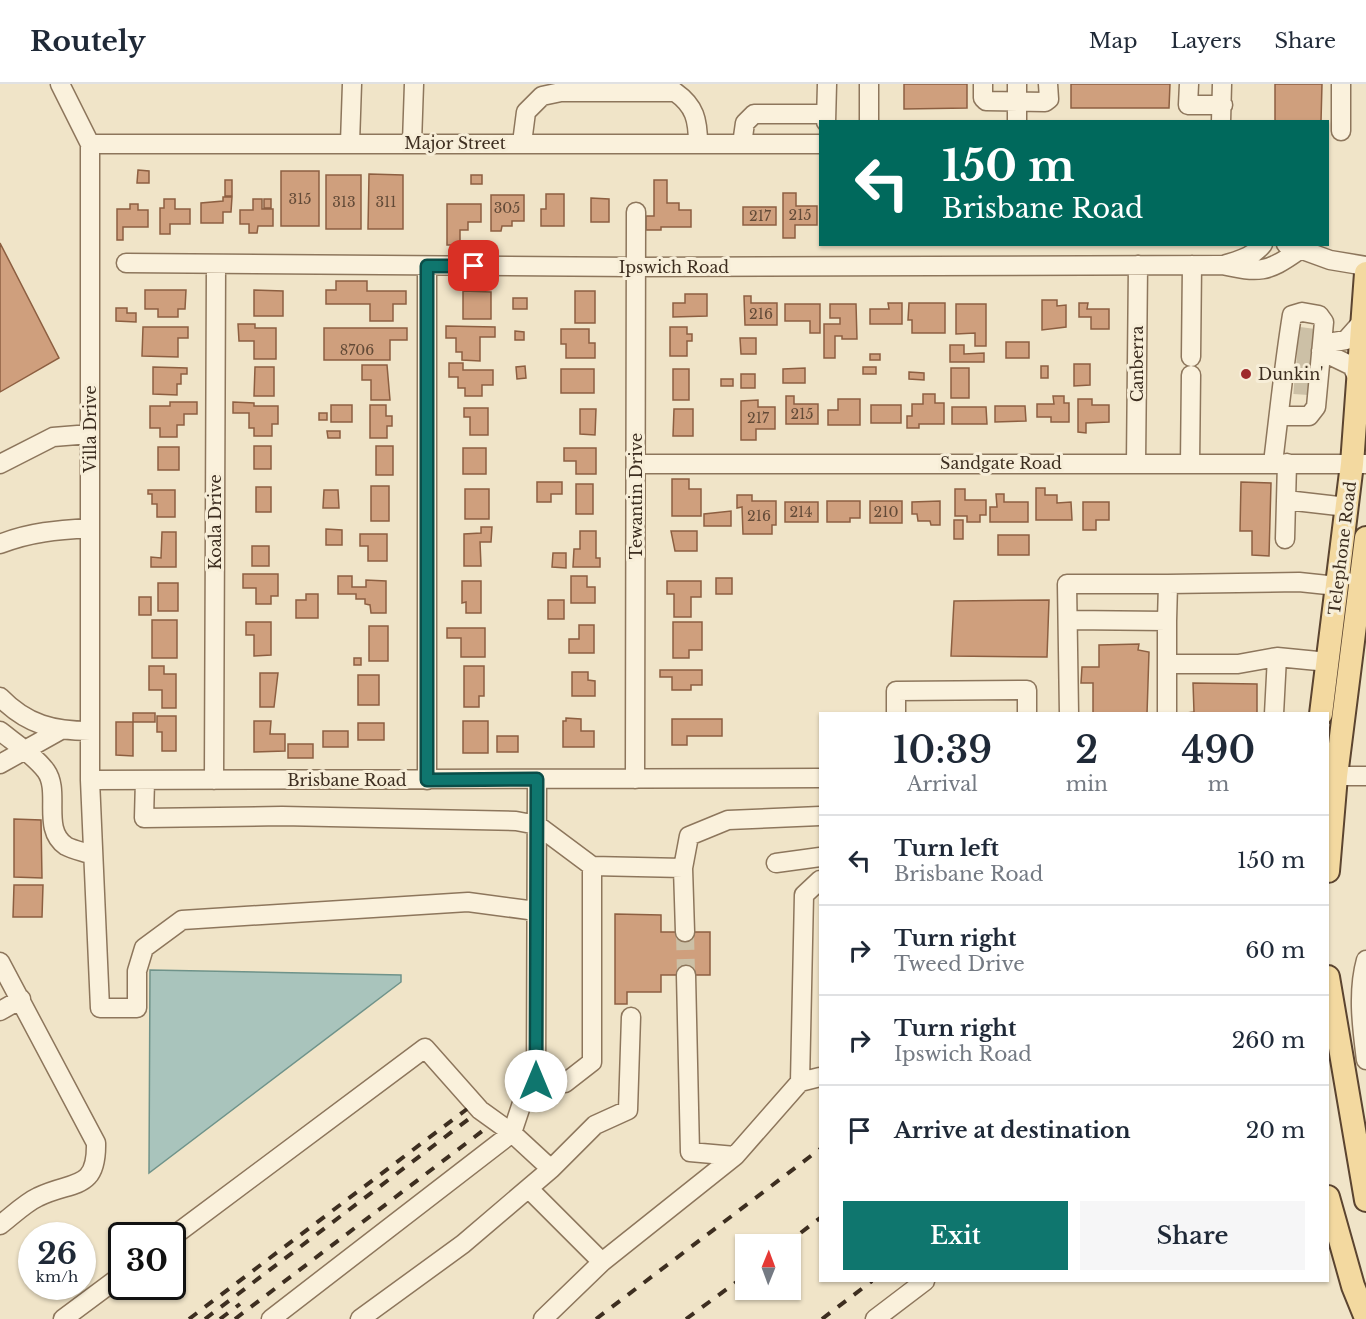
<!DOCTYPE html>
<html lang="en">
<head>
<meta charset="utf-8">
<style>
	:root { --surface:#fff; --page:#f6f6f7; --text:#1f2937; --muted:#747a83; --line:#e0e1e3; --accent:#0f766e }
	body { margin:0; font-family:"Libre Baskerville",serif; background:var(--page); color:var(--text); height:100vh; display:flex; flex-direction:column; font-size:22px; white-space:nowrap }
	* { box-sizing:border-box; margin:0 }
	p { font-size:20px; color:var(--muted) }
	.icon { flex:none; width:33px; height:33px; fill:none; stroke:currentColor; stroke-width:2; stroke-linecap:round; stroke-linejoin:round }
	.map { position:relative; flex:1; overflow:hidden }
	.details { position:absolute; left:819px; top:628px; width:510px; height:570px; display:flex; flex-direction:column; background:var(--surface); border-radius:0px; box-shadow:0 2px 4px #0004 }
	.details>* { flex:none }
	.top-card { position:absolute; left:819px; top:36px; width:510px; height:126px; border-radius:0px; box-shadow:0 2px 4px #0004; background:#00695c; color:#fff; overflow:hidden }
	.needle { width:39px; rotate:1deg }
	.fabs { position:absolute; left:735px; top:1150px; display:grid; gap:12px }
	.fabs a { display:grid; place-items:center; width:66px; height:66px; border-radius:0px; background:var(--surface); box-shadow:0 2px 4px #0004; font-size:30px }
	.speed { position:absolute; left:18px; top:1138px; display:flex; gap:12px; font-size:30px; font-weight:700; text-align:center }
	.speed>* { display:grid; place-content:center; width:78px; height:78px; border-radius:50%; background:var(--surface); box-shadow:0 2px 4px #0004; line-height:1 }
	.speed small { font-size:15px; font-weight:400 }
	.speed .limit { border:3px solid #111; border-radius:9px; background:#fff; color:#111 }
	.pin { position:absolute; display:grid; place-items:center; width:51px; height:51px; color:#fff; margin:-26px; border-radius:12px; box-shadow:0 3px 9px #0006 }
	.me { position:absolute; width:66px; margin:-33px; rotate:0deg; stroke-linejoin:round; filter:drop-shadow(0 0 4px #0008) }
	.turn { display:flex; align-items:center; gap:21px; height:126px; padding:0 24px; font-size:27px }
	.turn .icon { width:78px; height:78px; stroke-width:2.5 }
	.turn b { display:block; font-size:42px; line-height:51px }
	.eta { display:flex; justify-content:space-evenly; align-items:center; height:102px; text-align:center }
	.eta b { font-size:36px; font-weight:600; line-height:42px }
	.primary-button { display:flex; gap:12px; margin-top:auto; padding:12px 24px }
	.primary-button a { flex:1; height:69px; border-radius:0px; background:var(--accent); color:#fff; font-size:24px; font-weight:600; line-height:69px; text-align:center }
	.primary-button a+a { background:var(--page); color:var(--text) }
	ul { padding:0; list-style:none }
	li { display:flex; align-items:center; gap:18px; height:90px; padding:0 24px; border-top:2px solid var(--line) }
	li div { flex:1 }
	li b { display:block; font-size:22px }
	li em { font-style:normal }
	header { display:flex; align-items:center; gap:36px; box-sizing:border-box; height:84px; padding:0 30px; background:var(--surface); border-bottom:2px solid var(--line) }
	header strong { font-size:28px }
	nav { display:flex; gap:33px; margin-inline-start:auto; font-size:21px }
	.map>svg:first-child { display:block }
</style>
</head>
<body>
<header>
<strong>Routely</strong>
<nav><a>Map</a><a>Layers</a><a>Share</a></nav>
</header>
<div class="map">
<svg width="1366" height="1235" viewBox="0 0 1366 1235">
	<rect width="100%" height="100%" fill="#f0e4c8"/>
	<path fill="#a9c4bc" stroke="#6f938a" stroke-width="1.5" d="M150,886l251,5v7l-252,191z"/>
	<path fill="#cf9f7d" stroke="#8d5f41" stroke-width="1.5" d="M904,0h63v24l-63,1z
		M1071,0h99l-1,24h-98z
		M1275,0h47l-1,38h-46z
		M138,86l11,1v12h-12z
		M281,87h38v55h-38z
		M369,90l34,1v54h-35z
		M326,91h35v54h-35z
		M471,91h11v9h-11z
		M225,96h7v16h-7z
		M654,96h13v23h12v7h12v17h-30v3h-15v-14h8z
		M783,109h13v13h21v19h-22v13h-12z
		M546,110h18v32h-23v-17h5z
		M491,111h33v26h-12v5h-10l-1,5h-10z
		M223,113h9l-1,15h-8v11h-22v-20l22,-2z
		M591,114l18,1v23h-18z
		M164,115h11v10h15v15h-20v10h-10v-26h4z
		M253,115h9v10h11v17h-15l-1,7h-8v-9h-9v-14h13z
		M264,115h7v9h-7z
		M130,120h8v6h10v17h-25v13h-6v-31h13z
		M447,120h34v18h-13v8h-8v15h-13z
		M743,123h33v18h-33z
		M0,159l59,115 -59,34z
		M336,197h31v10h39v13h-13v17h-23v-17h-44v-14h10z
		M145,206h41l-1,19h-7v8h-20v-8h-13z
		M254,206l29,1v25h-29z
		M463,207l28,1v27h-28z
		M575,207h20v32h-20z
		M685,210h22v22l-34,1v-14h12z
		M744,212h7v7h26v22h-32z
		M513,214h14v11h-14z
		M1042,216h15v6l9,-1v22l-24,3z
		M888,219h14v21h-32v-15h19z
		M909,219h36v30h-33v-13h-4z
		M1079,219h9l-1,6h22v20h-18v-12h-12z
		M785,220h35v29h-10v-12h-25z
		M830,220h26l1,35h-15v-3h-7v22h-11v-34h16v-6h-10z
		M956,220h30v42h-11v-13l-19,1z
		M116,224h11v5h9v9l-20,-1z
		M238,240h17v4h21v31h-22v-18h-15z
		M446,242l49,1v10h-15v24l-18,-1v-8h-6v-14h-10z
		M143,243h45v11h-10v19l-36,-1z
		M670,243h17v7h5v7h-5v15h-17z
		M324,244h83v12h-17v20h-66z
		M561,245h28v14h6v15h-29v-14h-5z
		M515,247l9,1v8h-9z
		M740,254h16v16h-15z
		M1006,258h23v16h-23z
		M950,261h14v9l20,-1v9h-34z
		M870,270h10v6h-10z
		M449,279h14v7h30v15h-11v11h-17v-8h-7v-11h-9z
		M1074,280h16v21l-16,1z
		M362,281h25l3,35h-19v-20h-9z
		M525,282l1,12 -9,1 -1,-12z
		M1041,282h7v12h-7z
		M153,283l34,1v6h-6v10h-4v11l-24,-1z
		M255,283h19v29h-20z
		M863,283h13v7h-13z
		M805,284v15h-22v-14z
		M951,284h18v30h-18z
		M561,285h33v24h-33z
		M673,285h16v31h-16z
		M909,288l15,1v7l-15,-1z
		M741,290h14v14h-14z
		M721,295h12v7h-12z
		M923,310h12v9h9v21h-25v4h-12v-12h5v-12h11z
		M786,312h8v8h24v20h-32z
		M1053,312h11v7h5v19h-18v-5h-14v-13h17z
		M838,315h22v26h-32v-15h10z
		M1078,315h14v6h17v17l-23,1v10l-8,-1z
		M758,316v7h17v22h-19v11h-15v-39z
		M170,318h27v12h-13v11h-7v12h-17v-9h-10v-22h20z
		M233,318l21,1v3h24v18h-6v12h-18v-8h-5v-15h-16z
		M331,321h21v17h-21z
		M370,321h16v11h6v10h-5v12h-17z
		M871,321h30v18h-30z
		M995,322h30l1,15 -31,1z
		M952,323h34l1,17h-35z
		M464,324h24v27h-18v-18h-6z
		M580,325h16l-1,26 -15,-1z
		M674,325h19v27h-20z
		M319,329h8v7h-8z
		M327,347h13v7h-12z
		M254,362h17v23h-17z
		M376,362h17v29h-17z
		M158,363h21v23h-21z
		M463,364h23v26h-23z
		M564,364h32v26h-20v-13h-12z
		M672,395h17v10h12v27h-29z
		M537,398h25v12h-11v8h-14z
		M1241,398l30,1 -2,73 -17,-1v-24h-12z
		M576,400h17v30h-17z
		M371,402h18v35h-18z
		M256,403h15v25h-15z
		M1036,404h9v7h12v8l14,-1 1,18h-36z
		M465,405h24v30h-24z
		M955,405h10v11h21v15h-6v7h-13v-6h-12z
		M148,406h27v27h-18v-13h-5v-10h-4z
		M324,406h14l1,18h-16z
		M996,410h8v8h24v20h-38v-15h7z
		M737,411h15v6h24v24h-4v9h-29l-1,-27 -5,1z
		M827,417h33v17h-10v4h-23z
		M870,417h32v22h-32z
		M940,417v24h-9l-1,-4h-12l-1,-7h-5v-12z
		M785,418h33v20h-33z
		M1083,418h26v18h-13v10h-13z
		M731,427v15h-27v-12z
		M954,436h9v19h-9z
		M481,443h11l-1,15h-11l1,24h-17v-32l17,-1z
		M326,445l16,1v15h-16z
		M580,447h16v27h4v9h-27l1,-18h6z
		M671,447h26v20h-22z
		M162,448h14v35h-25v-10l10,1z
		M360,450h27v27h-19v-15h-8z
		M998,451h31v20h-31z
		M252,462h17v20h-17z
		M553,469h13v15l-14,-1z
		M243,490h35v22h-7v8h-15v-16h-13z
		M338,492h14v11h14v-7l20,1v32h-15l-1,-8 -5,-1v-5h-9v-5h-18z
		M571,492h16v11h8v16h-24z
		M716,494h16v16h-16z
		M462,497h19v32h-15v-11l-4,1z
		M667,497h34v16h-10v20h-17v-23h-7z
		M158,499h20v28h-20z
		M306,510h12v24h-22v-18h10z
		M139,513h12v18h-12z
		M548,516h16v19h-16z
		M1049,516l-2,57 -96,-1 3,-55z
		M152,536h25v38h-25z
		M246,538h25v33l-17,1v-21h-8z
		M673,538h29v28h-13v8h-16z
		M579,541h15v28h-25v-14h10z
		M369,542h19v35h-19z
		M447,544h38v29h-24v-19h-14z
		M1139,560l-1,6 11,2 -2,62h-54v-31h-12l1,-16h17v-22z
		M354,574h7v7h-7z
		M149,582h15v8h12v34h-14v-18h-13z
		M464,582h20v30h-5v11h-15z
		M660,586h42v15h-11v5h-19v-13h-12z
		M572,588h16v8l7,1v15h-23z
		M260,589h18l-4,34h-14z
		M358,591h21v30h-21z
		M1193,599l64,1v30h-78l15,-2z
		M133,629h22v9h-22z
		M157,632h19v35h-14v-19h-5z
		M566,634l15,1v12h13v16h-31v-26h3z
		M672,635h50v17h-35v9h-15z
		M254,637h17l-1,13h15v17l-31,1z
		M463,637h25v32h-25z
		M116,638h17v34l-17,-1z
		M358,639h26v17h-26z
		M323,647h25v16h-25z
		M497,652h21v16h-21z
		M288,660h25v14h-25z
		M14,735l27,1 1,58 -28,-1z
		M14,801h29l-1,32h-29z
		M615,830l46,1v17h49v43h-49v17h-34v12h-12z"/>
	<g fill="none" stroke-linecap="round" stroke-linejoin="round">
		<path stroke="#ccc0a6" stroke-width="18" stroke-dasharray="18 9" stroke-linecap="butt" d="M1299,252l15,2
			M1297,270l15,1
			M1296,286l14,2
			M1294,301l15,1
			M685,848l1,43"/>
		<g stroke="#8d765c" stroke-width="21">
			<path id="minor" d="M60,0l30,60v636l10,228h37v-37l7,-23 38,-28 286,-18 68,9
				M983,0v14l3,3 59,1 4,-3 -1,-15
				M1017,0v38
				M1189,0l-1,21h35
				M826,38l1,-38
				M869,38v-38
				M1221,38l1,-38
				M1341,47v-47
				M350,59l2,-59
				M412,59l2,-59
				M522,59l4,-31 16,-16 19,-4h114c20,14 23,28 23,52
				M90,60h730
				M742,60l3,-21 9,-9h72
				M1286,160l44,16 36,6
				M126,179l510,4 586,-2c37,8 45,8 76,-14
				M1224,181c15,-5 29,-8 39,-21
				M1322,260l24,-4 16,-18
				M1321,267l31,15 6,13
				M1191,273l1,-92
				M1136,379l2,-198
				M1190,379l1,-88
				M1273,379c6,-49 11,-99 19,-148l10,-3 17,3 5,7 -8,85 -7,9h-30
				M0,380l53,-27 37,-3
				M636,380h730
				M1286,416l61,7
				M1285,455l2,-76
				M0,460c30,-12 58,-14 90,-16
				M1069,536l98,1v93
				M1167,537l1,-37 131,-2 38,4
				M1167,580h71l39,-7
				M0,613c27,28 54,34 90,34
				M896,630v-23l131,-1v24
				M1069,630l-2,-130h101
				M1274,630l3,-57 51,5
				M0,647c15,12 35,25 46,40 15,21 -5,58 20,75 7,4 19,6 27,9
				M0,680l59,-33
				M1328,692h38
				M635,695l1,-567
				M90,696l730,-2
				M145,696l-1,38 138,-2 234,5 21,4 55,41v196l-27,21 -29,-2
				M214,696l2,-516
				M427,696v-514
				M776,779l44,-6
				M592,782l91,2 6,-32 39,-16 92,-4
				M683,784l2,64
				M1366,876c-9,32 -4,68 0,100
				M0,878l96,181c1,49 -24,37 -58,54 -13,6 -26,19 -38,28
				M686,891l4,177 45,4 65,-74 4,-187 16,-15
				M0,927l21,-12
				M536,997l1,-302
				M800,998l20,-5
				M529,1105l73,73
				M172,1153l253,-189 55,62 32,23 10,-30 14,-22
				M63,1235l59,-44
				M271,1235l241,-186 39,36 44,-44 33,-15 3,-93
				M360,1235l103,-75 88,-75
				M543,1235l59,-57 133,-106
				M875,1235l50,-38"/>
		</g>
		<g stroke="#5b4430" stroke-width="26">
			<path id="major" d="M1321,630l31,-250 14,-191
				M1328,787l8,-95 30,-238
				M1328,893l38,223
				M1328,1113l25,89 13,32"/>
		</g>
		<use href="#minor" stroke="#faf1dc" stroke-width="18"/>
		<use href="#major" stroke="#f3d9a0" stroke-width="22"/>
		<path stroke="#3d2e20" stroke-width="4" stroke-dasharray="10 10" stroke-linecap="butt" d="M785,1161l35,-27
			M189,1235l278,-210
			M205,1235l269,-204
			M220,1235l20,-15
			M235,1235l250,-190
			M596,1235l224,-170
			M686,1235l60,-44
			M822,1235l50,-38"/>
	</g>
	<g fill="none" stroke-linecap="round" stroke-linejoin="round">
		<g stroke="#0a4d48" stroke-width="15">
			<path id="route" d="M474,182h-47v514l110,-1 -1,302"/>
		</g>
		<use href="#route" stroke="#0f766e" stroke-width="10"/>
	</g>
	<circle fill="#9e2a2b" stroke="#f7eed8" stroke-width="2" cx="1246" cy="290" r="6"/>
	<g text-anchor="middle" stroke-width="6" stroke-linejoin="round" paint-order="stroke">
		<g font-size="14" fill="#624a37">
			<text x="300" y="120">315</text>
			<text x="344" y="123">313</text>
			<text x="386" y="123">311</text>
			<text x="507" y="129">305</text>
			<text x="800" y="136">215</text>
			<text x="760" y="137">217</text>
			<text x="761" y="235">216</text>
			<text x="357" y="271">8706</text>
			<text x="802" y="335">215</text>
			<text x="758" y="339">217</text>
			<text x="801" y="433">214</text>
			<text x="886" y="433">210</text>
			<text x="759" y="437">216</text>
		</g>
		<g font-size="16" fill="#3d2e20" stroke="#f7eed8">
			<text x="455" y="65">Major Street</text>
			<text x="674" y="189">Ipswich Road</text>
			<text transform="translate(1137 280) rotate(-90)" y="6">Canberra</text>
			<text transform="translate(90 345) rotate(-90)" y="6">Villa Drive</text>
			<text x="1001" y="385">Sandgate Road</text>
			<text transform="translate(636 412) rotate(-90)" y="6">Tewantin Drive</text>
			<text transform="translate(215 438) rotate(-90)" y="6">Koala Drive</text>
			<text transform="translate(1342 464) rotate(-83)" y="6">Telephone Road</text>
			<text x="347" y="702">Brisbane Road</text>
		</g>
		<g font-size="16" fill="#3d2e20" stroke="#f7eed8" text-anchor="start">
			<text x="1258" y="296">Dunkin'</text>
		</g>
	</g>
</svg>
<div class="fabs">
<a><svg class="needle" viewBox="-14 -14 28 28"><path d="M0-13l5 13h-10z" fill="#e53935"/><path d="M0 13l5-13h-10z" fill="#747a83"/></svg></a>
</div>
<div class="speed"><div>26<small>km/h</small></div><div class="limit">30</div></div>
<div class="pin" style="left:474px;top:182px;background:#d93025"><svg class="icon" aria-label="arrive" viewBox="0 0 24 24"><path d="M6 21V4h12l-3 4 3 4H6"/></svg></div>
<svg class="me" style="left:536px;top:997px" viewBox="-20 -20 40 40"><circle r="19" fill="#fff"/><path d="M0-13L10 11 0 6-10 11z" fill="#0f766e"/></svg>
<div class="top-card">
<div class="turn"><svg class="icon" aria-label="left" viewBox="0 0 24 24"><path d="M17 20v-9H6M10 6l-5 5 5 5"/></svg><div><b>150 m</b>Brisbane Road</div></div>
</div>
<section class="details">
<div class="eta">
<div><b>10:39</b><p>Arrival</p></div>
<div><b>2</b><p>min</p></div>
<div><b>490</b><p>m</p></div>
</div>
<ul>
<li><svg class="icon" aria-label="left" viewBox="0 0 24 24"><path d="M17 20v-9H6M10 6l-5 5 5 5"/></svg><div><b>Turn left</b><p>Brisbane Road</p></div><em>150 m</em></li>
<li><svg class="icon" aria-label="right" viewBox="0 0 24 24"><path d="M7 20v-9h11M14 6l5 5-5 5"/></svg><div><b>Turn right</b><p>Tweed Drive</p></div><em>60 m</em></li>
<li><svg class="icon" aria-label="right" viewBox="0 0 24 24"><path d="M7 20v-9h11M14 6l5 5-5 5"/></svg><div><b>Turn right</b><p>Ipswich Road</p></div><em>260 m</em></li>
<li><svg class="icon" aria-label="arrive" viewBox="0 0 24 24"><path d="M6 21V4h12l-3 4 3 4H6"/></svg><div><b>Arrive at destination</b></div><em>20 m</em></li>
</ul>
<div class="primary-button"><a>Exit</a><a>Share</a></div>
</section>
</div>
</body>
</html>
